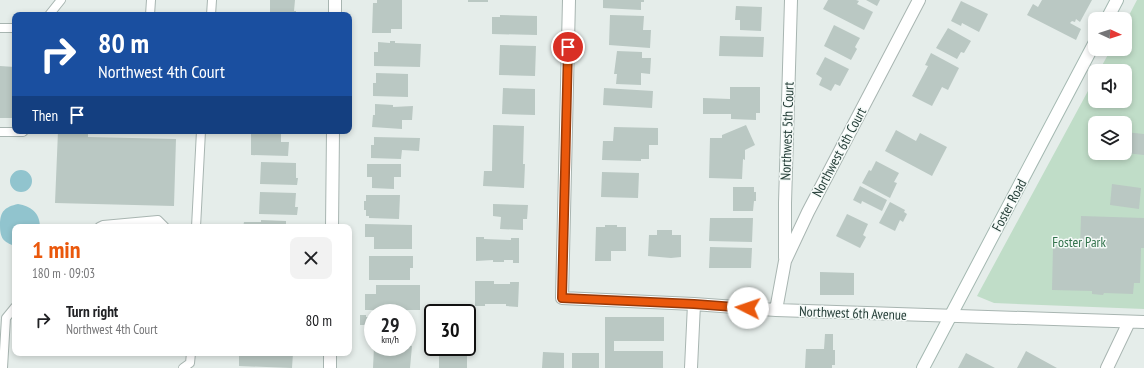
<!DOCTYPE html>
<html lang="en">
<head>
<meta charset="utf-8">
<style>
	:root { --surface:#fff; --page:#f2f2f2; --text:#202124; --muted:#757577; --accent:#ea580c }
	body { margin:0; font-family:"PT Sans Narrow",sans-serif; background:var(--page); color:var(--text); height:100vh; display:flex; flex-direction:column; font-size:15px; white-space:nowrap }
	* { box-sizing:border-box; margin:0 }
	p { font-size:13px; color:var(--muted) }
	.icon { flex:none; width:22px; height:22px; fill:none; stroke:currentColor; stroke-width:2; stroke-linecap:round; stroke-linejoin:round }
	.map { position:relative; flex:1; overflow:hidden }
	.drawer { position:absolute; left:12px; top:224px; width:340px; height:132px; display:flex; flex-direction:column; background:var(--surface); border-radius:8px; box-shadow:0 2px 6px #0003 }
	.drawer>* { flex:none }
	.guide { position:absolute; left:12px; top:12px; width:340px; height:122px; border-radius:8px; box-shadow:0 2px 6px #0003; background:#1a4fa0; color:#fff; overflow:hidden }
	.needle { width:26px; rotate:93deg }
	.tools { position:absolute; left:1088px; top:12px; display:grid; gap:8px }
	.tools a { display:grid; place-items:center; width:44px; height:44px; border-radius:8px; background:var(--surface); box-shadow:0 2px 6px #0003; font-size:20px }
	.speed { position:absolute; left:364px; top:304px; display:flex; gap:8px; font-size:20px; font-weight:700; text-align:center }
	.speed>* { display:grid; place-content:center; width:52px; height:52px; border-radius:50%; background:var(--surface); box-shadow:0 2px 6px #0003; line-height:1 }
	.speed small { font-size:10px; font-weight:400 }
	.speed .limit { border:2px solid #111; border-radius:6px; background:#fff; color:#111 }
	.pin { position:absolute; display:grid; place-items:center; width:34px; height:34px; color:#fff; margin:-17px; border:2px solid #fff; border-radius:50%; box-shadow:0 1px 4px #0007 }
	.me { position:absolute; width:44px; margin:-22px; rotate:274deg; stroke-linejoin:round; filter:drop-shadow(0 0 3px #0008) }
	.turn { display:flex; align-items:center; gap:14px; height:84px; padding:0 20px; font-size:18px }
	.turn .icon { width:52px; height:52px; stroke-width:2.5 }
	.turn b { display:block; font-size:28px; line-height:34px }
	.then { display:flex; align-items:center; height:38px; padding:0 20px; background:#0003; gap:8px; font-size:15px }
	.round { display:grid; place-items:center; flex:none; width:42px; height:42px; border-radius:8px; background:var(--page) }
	.summary { display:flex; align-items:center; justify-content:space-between; height:68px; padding:0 20px }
	h1 { font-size:24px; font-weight:700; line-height:30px; color:var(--accent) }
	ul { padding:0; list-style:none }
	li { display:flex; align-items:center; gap:12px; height:56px; padding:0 20px }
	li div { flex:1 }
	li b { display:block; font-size:15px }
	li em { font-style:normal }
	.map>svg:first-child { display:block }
</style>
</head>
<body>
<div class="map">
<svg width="1144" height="368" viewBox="0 0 1144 368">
	<rect width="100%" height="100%" fill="#e5edea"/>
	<path fill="#c0ddc8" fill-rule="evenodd" d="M1137,0h7v309l-150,-6 -17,-7 118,-218v23h30v-30h-26l12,-22h14v-26zM1095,123h30v30h-30z"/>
	<path fill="#91c4ce" d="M10 181a11 11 0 1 1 22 0a11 11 0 1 1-22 0Z
		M18,204c13,2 22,9 22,23h-25v19c-12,-4 -15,-8 -15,-21 0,-14 5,-18 18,-21z"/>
	<path fill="#bac8c3" d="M270,0h25l-1,11h2v4h-26z
		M377,0h25v29h-11v4h-19l1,-30h4z
		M468,0h20v2h-20z
		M603,0h41v2h-3v8l-38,-2z
		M828,0h28l3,1 -2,3 16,8 -9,18 -41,-21z
		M866,0h14l-3,6z
		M1042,0h50l-12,22 -4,-3 -1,3 -3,-1 -2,2 11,6 -5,11 -49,-25 6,-11 5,3z
		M961,1l27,13 -9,18 -17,-9 -1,3 -10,-5z
		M736,6l26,1 -1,24 -21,-1v-10h-5z
		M500,15l37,1v19l-45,-1v-17h8z
		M610,15l34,1 -1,14h8l-1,18 -41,-3z
		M834,25l26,13 -5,9 2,2 -6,11 -27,-14z
		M948,28l23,13 -7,12 -3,-1 -4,7 -21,-11z
		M720,36l44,1 -1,20 -44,-1z
		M390,41h5v2l26,1 -1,23 -46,-1v-14h4v-10l12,1z
		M500,45l36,1 -1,30 -36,-1z
		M617,51l25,1v6h9l-1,16 -9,-1v12l-25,-1 1,-10h-3z
		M931,53l28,15 -11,22 -6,-3 -10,19 -20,-10 16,-30 -3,-1z
		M825,57l24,12 -9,17 -5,-2 -4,7 -12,-6 3,-7 -6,-4z
		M0,66l15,1v51h-15z
		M376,73l32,1v23l-35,-1v-13h3z
		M730,87h30v26h-4v7l-25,-1v-5h-28v-16l27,1z
		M503,88l32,1v26l-33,-1z
		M604,88l49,3 -1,17 -49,-3z
		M375,104l18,1v2l20,-1 -1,14h-10v9l-30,-2 1,-12h2z
		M493,125l31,1 -1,38h2l-1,24 -41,-2 1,-15h8z
		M746,125l9,20 -10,5v10l-2,-1 -1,20 -33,-1 1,-40h12v-3z
		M614,127l44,1v17h-9v14h-8v2l-39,-1 1,-19h10z
		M896,130l20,11 4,-8 27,14 -15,29 -47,-25z
		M58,131h30v6l88,2 -2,67 -119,-3z
		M251,131l30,1v10h8l-1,14 -37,-1z
		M1125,132l19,2v21l-19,-2z
		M374,137l46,1 -1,13 -17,-1 -1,9 -30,-1v-13h3z
		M876,161l23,12 -5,9 3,1 -7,15 -28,-15 7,-13 2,1z
		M261,162l35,1v15h2l-1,7 -37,-1z
		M367,164h34v13h-7v12l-22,-1v-11h-5z
		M602,172l37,1 -1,25 -37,-1z
		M1112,184l29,4 -2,21 -29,-4z
		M860,186l27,14 -5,11 -20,-10 -1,3 -8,-4z
		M733,187h21v5h2v9h-2l-1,10h-20z
		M260,192l36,1 -1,14h3l-1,8 -38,-1z
		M366,195h34l-1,24 -30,-1v-2h-3v-6h-2v-9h2z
		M890,202l15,8 -1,2 3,2 -4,8 -3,-2 -5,11 -16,-8z
		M493,204l35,1 -1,14h-4v11l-23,-1 1,-12 -8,-1z
		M847,214l21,10 -5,11 3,2 -6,11 -24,-12z
		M1081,216l63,2v30h-3l-1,35h-6l-1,11 -29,-1 -1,2 -11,-1v-3l-40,-1 1,-43 27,1z
		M710,218h43l-1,24 -43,-1z
		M261,220l25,1v6h-43l1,-5h17z
		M365,224l47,1v24h-38v-12h-9z
		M605,225h12v2h9v24h-15v10h-16l1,-34h9z
		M657,230h15v5h9v22l-10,1 -23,-2 1,-21h8z
		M476,237h8v2l27,1v-2h8v25h-6v-3h-9v2h-11v-2l-17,1z
		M710,247l42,1 -1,20h-42z
		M369,256h44v12h-3v12h-41z
		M820,272l34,1v22h-34z
		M475,281h19v3h16v-2h9l-1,25 -12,-1v-2h-21v2h-10z
		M376,285h44v25h-55v-16h11z
		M360,315h6v2h7v19h-7v-11h-6z
		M605,317h59v24h-50v10h49v17h-58z
		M825,334h8v16h2v15h-3v3h-27l1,-19h18z
		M407,346h5l-2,22h-37l1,-21h33z
		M1026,351l31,17h-40z
		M543,352l21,1v15h-22z
		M239,353h54l-1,15 -53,-2z
		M572,353h27v15h-27z
		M966,353l29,15h-37z
		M439,355l28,1v12h-28z"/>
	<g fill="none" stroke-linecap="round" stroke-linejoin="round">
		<g stroke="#a8b5b1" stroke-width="10">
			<path id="lane" d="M49,15l12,-15
				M150,15l1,-15
				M211,15l1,-15
				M0,28h15
				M0,132h23l1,-1
				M99,227l4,-2 55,-5 7,7
				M196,227l5,-96
				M3,368l3,-50 9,-11
				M183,368l7,-5 1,-10"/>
		</g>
		<g stroke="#a8b5b1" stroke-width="14">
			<path id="street" d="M569,0l-7,298 132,6 82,6 368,12
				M335,15v-15
				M332,227l1,-96
				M785,258v-55l6,-203
				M776,310l9,-49 23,-49 111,-212
				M330,368v-15
				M691,368l3,-64
				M1107,368l22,-46"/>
		</g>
		<g stroke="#a4b8b1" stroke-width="14">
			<path id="secondary" d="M1107,19l10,-19
				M923,368l172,-326"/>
		</g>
		<use href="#lane" stroke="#fff" stroke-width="8"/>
		<use href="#street" stroke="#fff" stroke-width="12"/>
		<use href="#secondary" stroke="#fff" stroke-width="12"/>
	</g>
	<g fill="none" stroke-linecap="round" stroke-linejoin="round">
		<g stroke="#983908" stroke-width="10">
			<path id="route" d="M568,47l-6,251 132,6 54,4"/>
		</g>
		<use href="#route" stroke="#ea580c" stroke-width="7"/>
	</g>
	<g text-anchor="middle" stroke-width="3" stroke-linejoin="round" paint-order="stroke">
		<g font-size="14" fill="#253e38" stroke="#f5faf8">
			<text transform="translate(787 131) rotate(-88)" y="5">Northwest 5th Court</text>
			<text transform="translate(839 152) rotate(-62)" y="5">Northwest 6th Court</text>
			<text transform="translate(1009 205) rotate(-62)" y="5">Foster Road</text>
			<text transform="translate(853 313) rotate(2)" y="5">Northwest 6th Avenue</text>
		</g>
		<g font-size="14" fill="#32724c" stroke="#f5faf8">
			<text x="1079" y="247">Foster Park</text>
		</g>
	</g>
</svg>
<div class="tools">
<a><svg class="needle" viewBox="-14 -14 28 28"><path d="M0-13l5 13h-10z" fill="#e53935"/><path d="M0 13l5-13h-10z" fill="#757577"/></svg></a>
<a><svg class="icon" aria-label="sound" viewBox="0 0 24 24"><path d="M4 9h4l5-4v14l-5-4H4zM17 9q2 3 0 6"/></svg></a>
<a><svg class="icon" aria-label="layers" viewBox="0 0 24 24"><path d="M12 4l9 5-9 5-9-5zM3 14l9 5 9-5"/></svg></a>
</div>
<div class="speed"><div>29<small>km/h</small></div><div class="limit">30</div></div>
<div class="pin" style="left:568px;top:47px;background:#d93025"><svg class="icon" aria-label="arrive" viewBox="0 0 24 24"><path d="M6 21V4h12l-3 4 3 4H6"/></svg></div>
<svg class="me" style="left:748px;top:308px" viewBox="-20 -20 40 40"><circle r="19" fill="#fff"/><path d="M0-13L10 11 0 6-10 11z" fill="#ea580c"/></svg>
<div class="guide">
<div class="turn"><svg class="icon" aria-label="right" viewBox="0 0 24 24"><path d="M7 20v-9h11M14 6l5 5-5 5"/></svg><div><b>80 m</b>Northwest 4th Court</div></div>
<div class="then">Then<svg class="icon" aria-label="arrive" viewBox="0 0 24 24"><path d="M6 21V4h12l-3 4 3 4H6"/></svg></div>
</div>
<section class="drawer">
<div class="summary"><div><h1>1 min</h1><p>180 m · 09:03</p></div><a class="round"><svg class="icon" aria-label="close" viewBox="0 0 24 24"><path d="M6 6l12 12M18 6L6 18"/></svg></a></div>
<ul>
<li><svg class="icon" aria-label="right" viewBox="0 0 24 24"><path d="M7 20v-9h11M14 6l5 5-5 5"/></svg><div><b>Turn right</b><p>Northwest 4th Court</p></div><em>80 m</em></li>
</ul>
</section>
</div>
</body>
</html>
